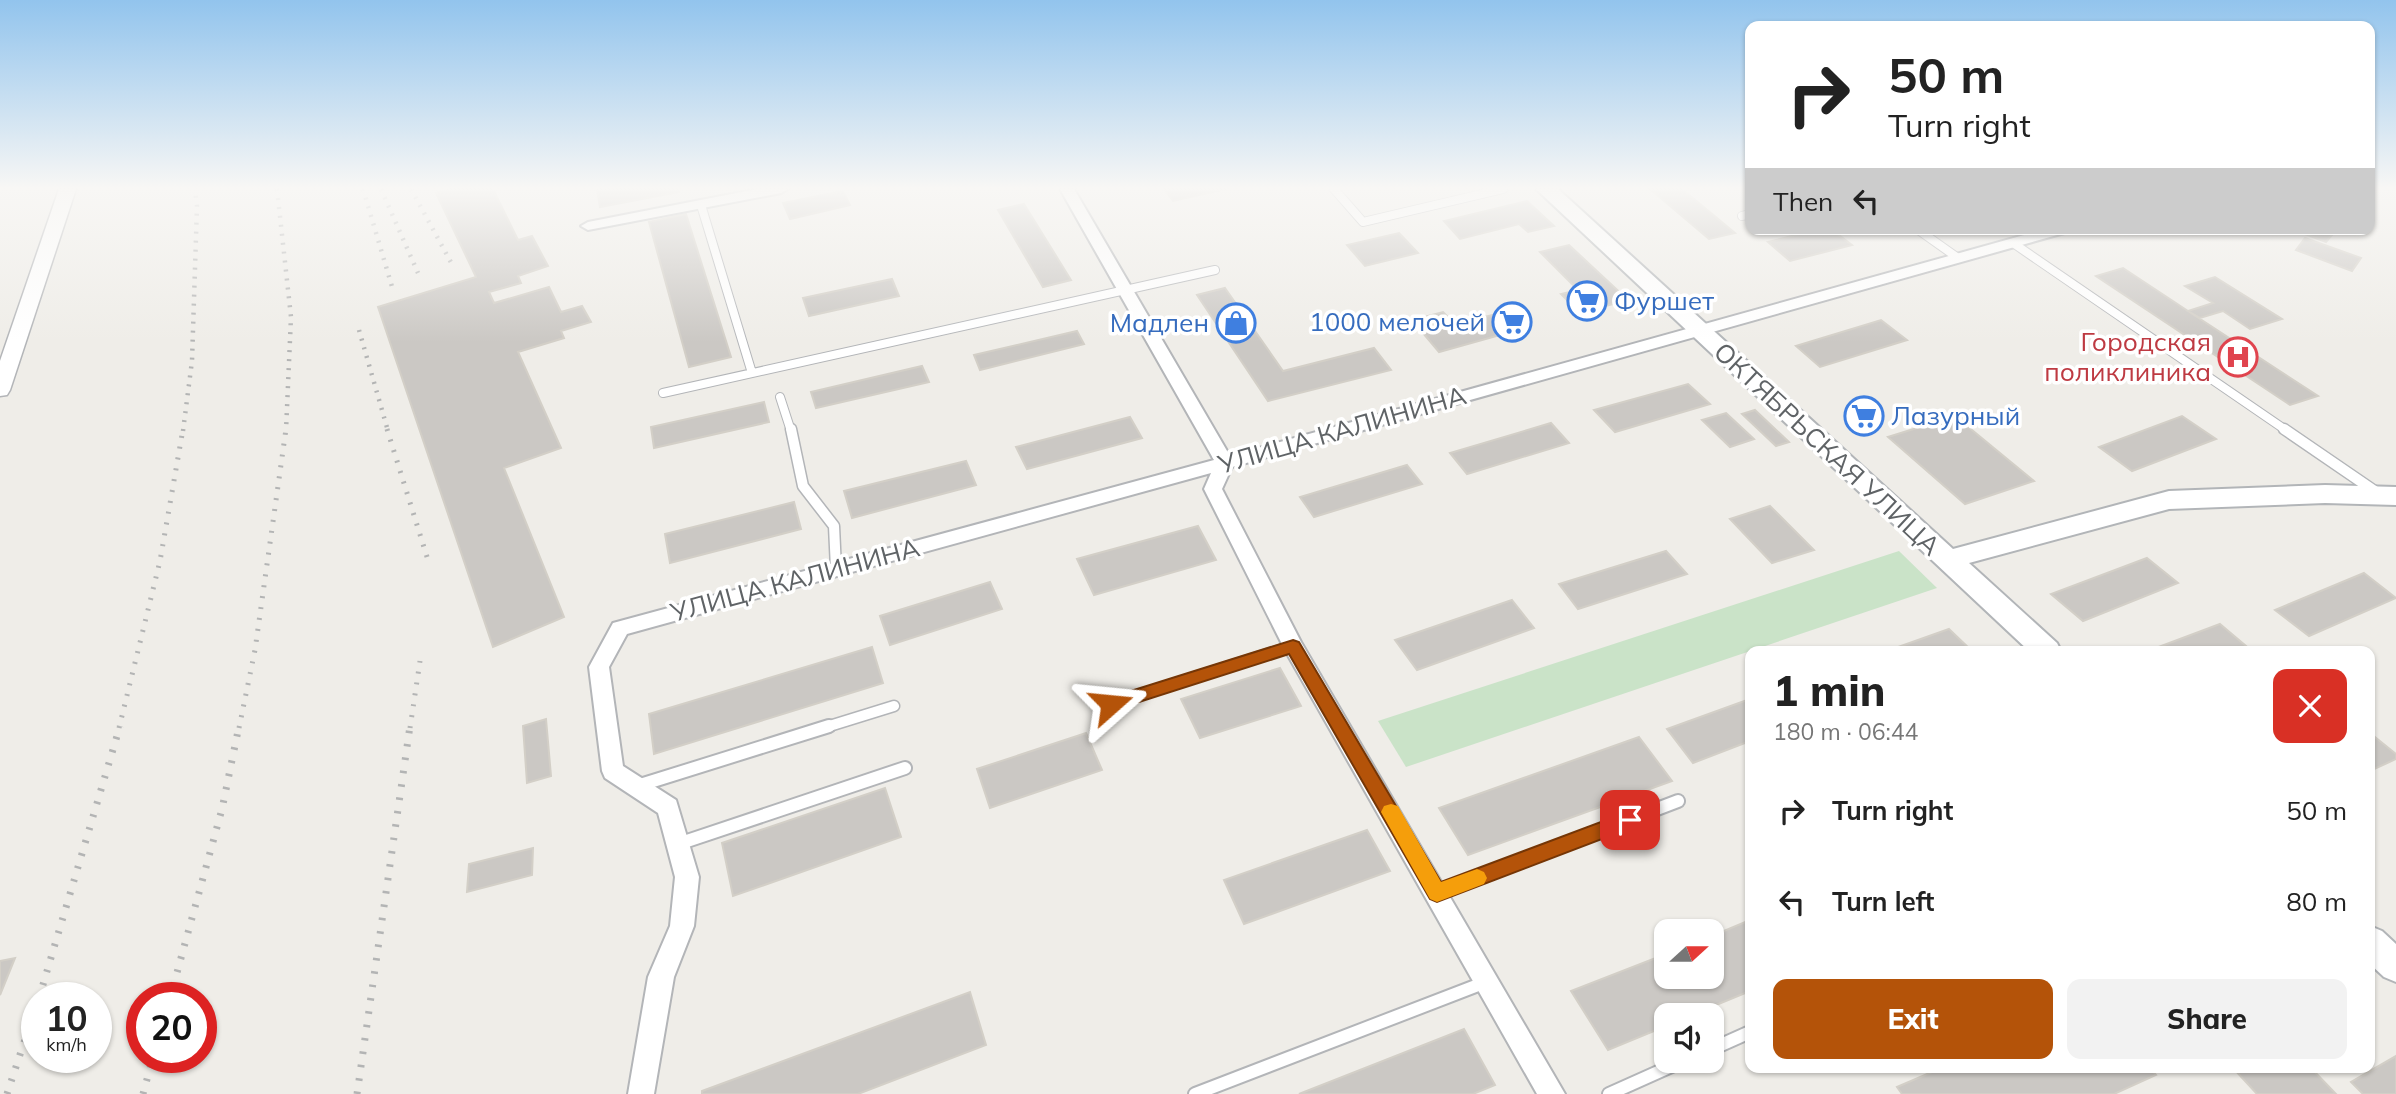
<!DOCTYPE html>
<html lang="en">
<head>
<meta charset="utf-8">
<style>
	:root { --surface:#fff; --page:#f2f2f2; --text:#222; --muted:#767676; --accent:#b45309 }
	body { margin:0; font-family:Mulish,sans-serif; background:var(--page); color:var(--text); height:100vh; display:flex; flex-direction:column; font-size:26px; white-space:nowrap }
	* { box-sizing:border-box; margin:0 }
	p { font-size:23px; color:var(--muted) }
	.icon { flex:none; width:38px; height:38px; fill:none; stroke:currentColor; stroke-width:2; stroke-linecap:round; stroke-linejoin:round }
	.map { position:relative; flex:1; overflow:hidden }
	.details { position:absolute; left:1745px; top:646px; width:630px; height:427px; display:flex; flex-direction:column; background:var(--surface); border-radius:14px; box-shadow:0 2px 5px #0004 }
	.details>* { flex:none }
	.hud { position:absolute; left:1745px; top:21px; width:630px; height:214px; border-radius:14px; box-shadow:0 2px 5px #0004; background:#fff; color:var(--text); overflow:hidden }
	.needle { width:46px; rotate:69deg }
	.tools { position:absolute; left:1654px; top:919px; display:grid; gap:14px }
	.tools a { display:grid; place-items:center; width:70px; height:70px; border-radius:14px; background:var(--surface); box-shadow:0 2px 5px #0004; font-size:35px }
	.speed { position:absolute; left:21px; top:982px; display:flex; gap:14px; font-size:35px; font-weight:700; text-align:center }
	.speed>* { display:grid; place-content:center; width:91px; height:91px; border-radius:50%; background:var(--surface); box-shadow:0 2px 5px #0004; line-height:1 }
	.speed small { font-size:18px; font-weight:400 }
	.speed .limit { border:10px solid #d22; background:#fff; color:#111 }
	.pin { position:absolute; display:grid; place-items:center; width:60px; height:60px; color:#fff; margin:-30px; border-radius:14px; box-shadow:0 4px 10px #0006 }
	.me { position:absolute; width:77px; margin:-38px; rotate:72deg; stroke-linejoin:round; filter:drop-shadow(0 0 5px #0008) }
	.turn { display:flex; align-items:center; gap:24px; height:147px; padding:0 28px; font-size:32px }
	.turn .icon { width:91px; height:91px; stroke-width:2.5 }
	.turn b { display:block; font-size:49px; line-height:60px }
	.then { display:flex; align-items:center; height:66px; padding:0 28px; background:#0003; gap:14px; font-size:26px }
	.round { display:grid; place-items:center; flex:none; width:74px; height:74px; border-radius:14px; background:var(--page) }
	.head { display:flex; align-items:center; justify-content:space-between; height:119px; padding:0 28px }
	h1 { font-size:42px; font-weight:800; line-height:52px }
	.primary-button { display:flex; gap:14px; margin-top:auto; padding:14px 28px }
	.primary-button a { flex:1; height:80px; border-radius:14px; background:var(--accent); color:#fff; font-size:28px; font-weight:800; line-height:80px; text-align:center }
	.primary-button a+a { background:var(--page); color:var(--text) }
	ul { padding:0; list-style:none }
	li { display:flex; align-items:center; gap:21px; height:91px; padding:0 28px }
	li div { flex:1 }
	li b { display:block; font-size:26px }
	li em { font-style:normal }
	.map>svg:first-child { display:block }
</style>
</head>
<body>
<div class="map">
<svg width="2396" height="1094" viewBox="0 0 2396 1094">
	<rect width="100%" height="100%" fill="#efede8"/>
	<path fill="#cae3c8" d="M1899,551l38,37 -531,179 -28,-46z"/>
	<path fill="#cbc8c4" stroke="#d3cfc7" stroke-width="2" d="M452,189h41l25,51 14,-4 16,30 -30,10 3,7 -32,9 5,11 55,-16 12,25 21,-6 9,16 -30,9 3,7 -46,14 43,96 -57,20 60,149 -71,30 -115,-340 98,-30 -40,-84z
		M678,189l1,3 -79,15 -3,-17z
		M1164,189h62l-53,12z
		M1650,189h32l53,44 -26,6z
		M843,191l7,14 -60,14 -7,-16z
		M1527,201l27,25 -26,6 -9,-8 -59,15 -16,-18z
		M1024,204l47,76 -28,7 -45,-77z
		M686,214l45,143 -42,10 -40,-145z
		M1819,229h12l21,16 -62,16 -22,-19z
		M2292,229h45l-11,13z
		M1399,233l19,20 -53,13 -18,-21z
		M2305,238l56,20 -9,13 -56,-21z
		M1569,245l59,55 -48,13 -19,-19 17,-4 -38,-38z
		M2123,268l65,43 130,85 -28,9 -194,-129z
		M2215,277l67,42 -32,10 -27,-18 -23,7 -12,-7 25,-8 -28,-17z
		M892,279l7,17 -90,20 -6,-18z
		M1225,288l58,83 91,-23 17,22 -123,31 -71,-106z
		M1513,310l16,17 -90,25 -27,-32 31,-8 12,12z
		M1881,320l26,20 -87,27 -24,-21z
		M1077,331l7,13 -104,26 -6,-15z
		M922,366l7,16 -113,26 -5,-16z
		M1688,384l22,20 -95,28 -21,-22z
		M764,402l5,20 -115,26 -3,-21z
		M1755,410l34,32 -13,4 -34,-32z
		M1726,413l28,26 -24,8 -28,-27z
		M1955,416l79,65 -69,23 -77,-67z
		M2182,416l34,23 -84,32 -33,-24z
		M1130,417l12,21 -115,31 -11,-22z
		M1551,423l18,20 -102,31 -17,-21z
		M966,461l10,24 -124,33 -8,-27z
		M1407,465l15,19 -108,33 -14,-20z
		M794,502l7,27 -131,34 -5,-29z
		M1770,506l44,44 -42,13 -42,-44z
		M1198,526l18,34 -122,35 -17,-36z
		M1666,551l21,23 -109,35 -19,-25z
		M2147,558l31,25 -95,38 -32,-27z
		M2364,573l32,25 -87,38 -34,-26z
		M990,582l12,27 -112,36 -10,-29z
		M1512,600l22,28 -117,42 -22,-30z
		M2220,624l32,27h-104z
		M1949,629l23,22h-85z
		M872,647l11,36 -229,71 -5,-40z
		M1280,668l21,38 -101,32 -19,-39z
		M1750,699v42l-57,22 -26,-34z
		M546,719l5,57 -24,7 -4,-57z
		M1086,733l16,37 -112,38 -13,-39z
		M2370,733l26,21v5l-26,12z
		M1639,737l33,44 -204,74 -29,-47z
		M885,788l16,49 -168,59 -11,-53z
		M1367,830l23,41 -146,53 -20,-44z
		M533,848l-1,27 -65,17 2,-28z
		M1750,920v71l-58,24h-26v11l-58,24 -37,-59 95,-37v22h46v-40z
		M15,958l-15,37v-34z
		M970,992l16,53 -128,49h-156v-3z
		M1464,1029l31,56 -22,9h-174z
		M2396,1056v38h-33l-12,-12z
		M1941,1068h209l6,7 -42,19h-212l-5,-7z
		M2233,1068h78l25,26h-79z"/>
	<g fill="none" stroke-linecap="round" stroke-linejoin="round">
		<g stroke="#b3b5b8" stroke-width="10">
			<path id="service-far2" d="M1334,189l29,33 140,-33
				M701,205l51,168
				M1742,216l8,-2
				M1917,229l41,29
				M2013,243l274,188
				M663,393l552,-123
				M780,397l11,34"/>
		</g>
		<g stroke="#b3b5b8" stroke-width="13">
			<path id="service-far1" d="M791,429l12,57 31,40 2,43
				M2284,429l92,63
				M1111,704l182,-58
				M823,728l71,-22"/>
		</g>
		<g stroke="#b3b5b8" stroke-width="16">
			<path id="service" d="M637,786l192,-60
				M678,844l227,-76
				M1437,893l241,-92
				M1712,1049l38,-17
				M1195,1094l291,-112
				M1609,1094l76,-34"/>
		</g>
		<g stroke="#b3b5b8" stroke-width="4">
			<path id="minor" d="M757,189h31l-7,4 -193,37 -7,-4 7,-4z
				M1060,189h14l156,267 816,-227h24l-2,3 -836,235 -10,22 79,153 264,452h-28l-251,-442 -82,-163 7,-16 -584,161 -18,33 14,99 53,34 23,77 -5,49 -20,51 -20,117h-26l20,-117 22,-51 5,-49 -17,-64 -53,-35 -3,-7 -13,-104 24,-44 601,-163z"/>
		</g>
		<g stroke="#b3b5b8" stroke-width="3">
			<path id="tertiary" d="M59,189h17l-66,201 -3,5 -7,1v-35z"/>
		</g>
		<g stroke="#b2b5b8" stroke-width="4">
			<path id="secondary" d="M1536,189h22l395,360 216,-58 156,-6 71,2v18l-71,-2 -156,6 -200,54 88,80 4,8h-32z
				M2370,926l12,5 14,13v38l-12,-5 -14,-13z"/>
		</g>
		<use href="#service-far2" stroke="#fff" stroke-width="8"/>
		<use href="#service-far1" stroke="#fff" stroke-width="10"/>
		<use href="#service" stroke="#fff" stroke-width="12"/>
		<use href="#minor" fill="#fff" fill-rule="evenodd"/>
		<use href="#tertiary" fill="#fff" fill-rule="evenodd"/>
		<use href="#secondary" fill="#fff" fill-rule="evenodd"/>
		<path stroke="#b3b4b4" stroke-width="4.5" stroke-dasharray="2 7" stroke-linecap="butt" d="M277,189l14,128 -5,114
			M363,189l30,101
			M381,189l37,84
			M411,189l42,77
			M359,330l29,101
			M183,431l9,-70 5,-155 -2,-17"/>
		<path stroke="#b3b4b4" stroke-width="5" stroke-dasharray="2 9" stroke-linecap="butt" d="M387,429l41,131
			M119,728l41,-167 23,-132
			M239,728l16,-78 31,-221
			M410,728l10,-67"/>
		<path stroke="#b3b4b4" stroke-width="7" stroke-dasharray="2.5 11" stroke-linecap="butt" d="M39,998l81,-272
			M170,998l52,-189 17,-83
			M7,1094l30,-91
			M143,1094l10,-37
			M357,1094l53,-368"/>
	</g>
	<linearGradient id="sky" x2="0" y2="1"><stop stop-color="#92c4ed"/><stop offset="0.55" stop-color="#f8f7f5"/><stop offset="1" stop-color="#f8f7f5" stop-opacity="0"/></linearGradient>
	<rect width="2396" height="342" fill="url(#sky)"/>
	<path fill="#b45309" stroke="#753606" stroke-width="2" d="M1293,640l6,2 142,240 189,-71 6,3 3,6 -3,6 -199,76 -7,-3 -141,-245 -178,57 -6,-2 -2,-5 2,-5z"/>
	<path fill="#f59e0b" d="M1391,804l7,2 43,76 36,-13 7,3 3,6 -3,6 -47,18 -7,-3 -49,-87 3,-6z"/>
	<defs>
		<g id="supermarket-ring" transform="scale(2.0125)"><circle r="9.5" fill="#fff" stroke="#3f7fe0" stroke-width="1.5"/><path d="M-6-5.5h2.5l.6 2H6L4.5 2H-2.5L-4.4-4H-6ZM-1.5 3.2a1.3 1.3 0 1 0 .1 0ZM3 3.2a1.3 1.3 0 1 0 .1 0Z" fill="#3f7fe0"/></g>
		<g id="shop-ring" transform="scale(2.0125)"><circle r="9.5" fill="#fff" stroke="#3f7fe0" stroke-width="1.5"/><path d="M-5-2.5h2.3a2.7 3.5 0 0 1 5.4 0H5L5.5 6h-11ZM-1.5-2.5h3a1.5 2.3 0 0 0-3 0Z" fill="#3f7fe0"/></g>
		<g id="hospital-ring" transform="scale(2.0125)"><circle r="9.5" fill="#fff" stroke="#e0444e" stroke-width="1.5"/><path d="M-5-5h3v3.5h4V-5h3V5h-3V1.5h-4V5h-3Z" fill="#e0444e"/></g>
	</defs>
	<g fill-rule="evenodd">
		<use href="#supermarket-ring" x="1587" y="301"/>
		<use href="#supermarket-ring" x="1512" y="322"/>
		<use href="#shop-ring" x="1236" y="323"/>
		<use href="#hospital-ring" x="2238" y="357"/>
		<use href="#supermarket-ring" x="1864" y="416"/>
	</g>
	<g text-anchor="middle" stroke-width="7" stroke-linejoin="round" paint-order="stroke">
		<g font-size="26" fill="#366cbe" stroke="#fff" text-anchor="start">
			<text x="1614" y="310">Фуршет</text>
			<text x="1485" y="331" text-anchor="end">1000 мелочей</text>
			<text x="1209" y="332" text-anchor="end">Мадлен</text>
			<text x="1891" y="425">Лазурный</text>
		</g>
		<g font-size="26" fill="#be3a42" stroke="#fff" text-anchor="end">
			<text x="2211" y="351">Городская<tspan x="2211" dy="30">поликлиника</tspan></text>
		</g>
		<g font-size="26" fill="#5f6366" stroke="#fff">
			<text transform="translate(1342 430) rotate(-16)" y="9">УЛИЦА КАЛИНИНА</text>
			<text transform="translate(1827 449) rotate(43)" y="9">ОКТЯБРЬСКАЯ УЛИЦА</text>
			<text transform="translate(795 580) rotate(-15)" y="9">УЛИЦА КАЛИНИНА</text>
		</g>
	</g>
</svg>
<div class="tools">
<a><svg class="needle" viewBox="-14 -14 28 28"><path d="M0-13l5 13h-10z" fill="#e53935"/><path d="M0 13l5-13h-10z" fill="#767676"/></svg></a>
<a><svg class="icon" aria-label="sound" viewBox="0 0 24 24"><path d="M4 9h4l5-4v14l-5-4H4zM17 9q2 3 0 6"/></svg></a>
</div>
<div class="speed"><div>10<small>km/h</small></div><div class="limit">20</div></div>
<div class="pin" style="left:1630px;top:820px;background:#d93025"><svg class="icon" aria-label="arrive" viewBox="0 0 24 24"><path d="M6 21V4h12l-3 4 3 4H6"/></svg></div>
<svg class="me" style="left:1111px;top:704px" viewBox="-20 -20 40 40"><path d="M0-17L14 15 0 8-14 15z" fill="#b45309" stroke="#fff" stroke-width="4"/></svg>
<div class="hud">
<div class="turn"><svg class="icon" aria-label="right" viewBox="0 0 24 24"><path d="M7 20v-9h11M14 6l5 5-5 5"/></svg><div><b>50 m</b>Turn right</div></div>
<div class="then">Then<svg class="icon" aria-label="left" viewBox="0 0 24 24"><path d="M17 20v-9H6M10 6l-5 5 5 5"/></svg></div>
</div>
<section class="details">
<div class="head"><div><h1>1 min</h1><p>180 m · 06:44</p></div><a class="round" style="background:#d93025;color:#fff"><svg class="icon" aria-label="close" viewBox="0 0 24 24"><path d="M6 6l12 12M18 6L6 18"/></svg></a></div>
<ul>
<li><svg class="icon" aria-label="right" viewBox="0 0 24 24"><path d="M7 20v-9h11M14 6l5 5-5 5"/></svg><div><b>Turn right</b></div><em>50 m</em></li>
<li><svg class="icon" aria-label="left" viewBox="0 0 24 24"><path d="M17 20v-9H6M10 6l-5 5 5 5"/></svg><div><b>Turn left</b></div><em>80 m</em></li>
</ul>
<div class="primary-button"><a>Exit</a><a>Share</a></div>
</section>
</div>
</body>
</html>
